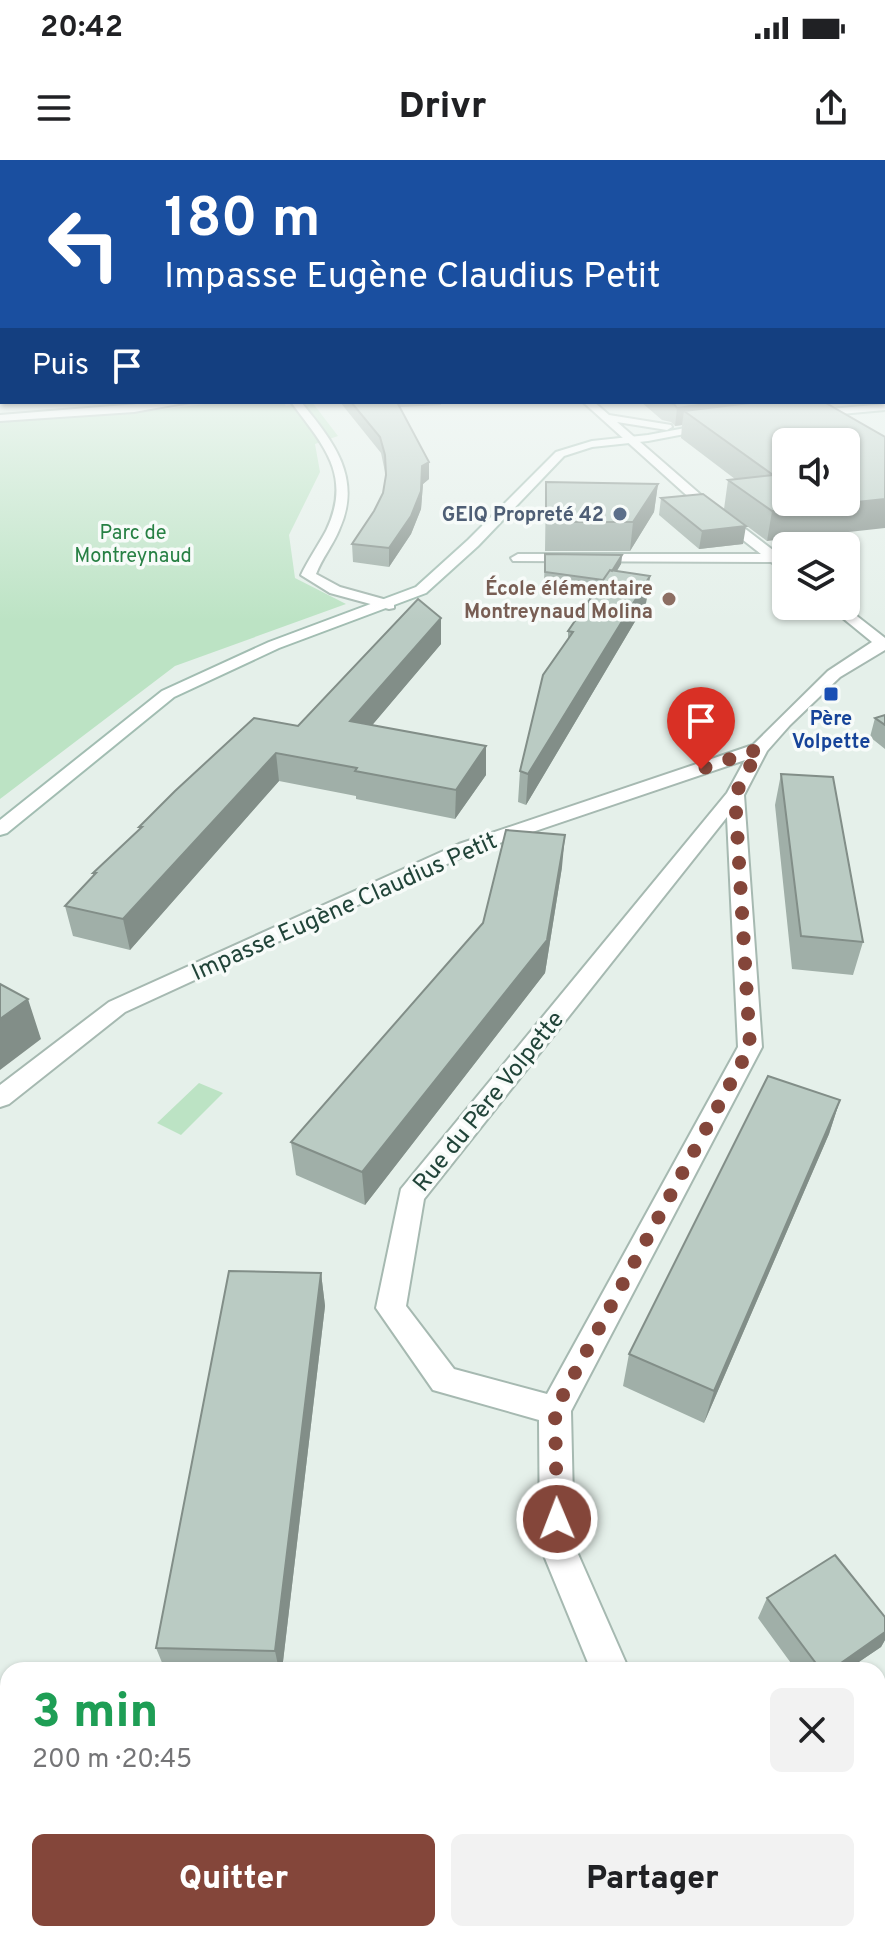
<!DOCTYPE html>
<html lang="fr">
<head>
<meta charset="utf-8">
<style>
	:root { --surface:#fff; --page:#f2f2f2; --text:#202124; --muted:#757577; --accent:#84463a }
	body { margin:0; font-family:Overpass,sans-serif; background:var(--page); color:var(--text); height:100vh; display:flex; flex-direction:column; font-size:30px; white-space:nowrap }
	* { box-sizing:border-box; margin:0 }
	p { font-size:26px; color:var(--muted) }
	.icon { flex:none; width:44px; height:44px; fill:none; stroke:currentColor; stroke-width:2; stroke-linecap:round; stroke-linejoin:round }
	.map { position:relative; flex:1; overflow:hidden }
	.panel { position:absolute; left:0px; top:1502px; width:886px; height:280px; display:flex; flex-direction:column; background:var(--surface); border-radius:24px 24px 0 0; box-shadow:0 2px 6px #0004 }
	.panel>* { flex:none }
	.top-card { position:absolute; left:0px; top:0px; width:886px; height:244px; box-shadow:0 2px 6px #0004; background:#1a4fa0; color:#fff; overflow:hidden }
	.tools { position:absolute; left:772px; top:268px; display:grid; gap:16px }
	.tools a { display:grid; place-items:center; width:88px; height:88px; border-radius:12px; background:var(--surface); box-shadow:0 2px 6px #0004; font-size:40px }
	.pin { position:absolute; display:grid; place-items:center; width:68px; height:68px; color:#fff; margin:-82px -34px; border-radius:50% 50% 50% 0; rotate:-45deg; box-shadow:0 0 8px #0007 }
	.pin .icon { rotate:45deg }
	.me { position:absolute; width:88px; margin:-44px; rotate:359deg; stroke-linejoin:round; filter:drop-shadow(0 0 6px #0008) }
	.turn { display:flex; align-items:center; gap:28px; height:168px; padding:0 32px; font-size:36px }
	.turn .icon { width:104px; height:104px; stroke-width:2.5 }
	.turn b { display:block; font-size:56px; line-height:68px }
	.then { display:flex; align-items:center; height:76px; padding:0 32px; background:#0003; gap:16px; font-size:30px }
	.round { display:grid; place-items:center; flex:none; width:84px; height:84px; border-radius:12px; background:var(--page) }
	.head { display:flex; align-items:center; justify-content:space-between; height:136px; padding:0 32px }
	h1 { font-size:48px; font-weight:800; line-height:60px; color:#1e9e55 }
	.button { display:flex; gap:16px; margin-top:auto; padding:16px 32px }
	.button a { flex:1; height:92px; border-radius:12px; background:var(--accent); color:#fff; font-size:32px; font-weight:800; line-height:92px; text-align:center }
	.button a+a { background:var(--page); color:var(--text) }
	.status { display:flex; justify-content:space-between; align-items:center; height:56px; padding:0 40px; background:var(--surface); direction:ltr }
	.status svg { height:22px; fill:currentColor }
	header { display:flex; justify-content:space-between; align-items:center; height:104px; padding:0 32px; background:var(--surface); font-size:36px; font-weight:800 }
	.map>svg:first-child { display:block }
</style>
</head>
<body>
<div class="status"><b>20:42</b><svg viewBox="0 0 49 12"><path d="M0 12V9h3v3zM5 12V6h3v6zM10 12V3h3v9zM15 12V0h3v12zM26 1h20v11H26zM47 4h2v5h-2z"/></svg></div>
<header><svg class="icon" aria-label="menu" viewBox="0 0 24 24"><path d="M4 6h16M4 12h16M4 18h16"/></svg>Drivr<svg class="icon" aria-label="share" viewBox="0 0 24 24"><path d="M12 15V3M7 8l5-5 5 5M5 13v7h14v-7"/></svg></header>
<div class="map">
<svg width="885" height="1782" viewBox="0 0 885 1782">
	<rect width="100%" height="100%" fill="#e5f0ea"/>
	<path fill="#bce3c4" d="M222,242h61l3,4 26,-4 26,34 -23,8 5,28 -31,63 6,43 51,26 -171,62 -175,133v-378l125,-7z
		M199,923l24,10 -42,42 -24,-12z"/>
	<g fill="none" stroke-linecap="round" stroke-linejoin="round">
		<g stroke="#a6b9b1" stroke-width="4">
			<path id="street" d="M163,242h27l-56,10 -134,9v-6z
				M291,242h10c32,39 62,76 38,128 -6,15 -17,28 -23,44l24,13 54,15v6l-5,1 -59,-16 -29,-18c7,-15 17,-29 25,-44 27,-56 -3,-86 -35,-129z
				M583,242h11l15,13 62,10 1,2 -5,3 -50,-8 84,73 85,65v11l-15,-9 -258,-1 -2,-3 7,-4h243l-68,-53z
				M828,446h16l41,32v12l-45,27 -50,48 -23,26 -23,44 18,252 -191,364 3,134 55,125h-38l-51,-124 -1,-126 -106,-30 -57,-82 25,-119 326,-396 18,-33 -272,92 -348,160 -116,92 -9,3v-22l109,-83 350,-158 294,-99 75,-74 44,-29zM727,657l11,230 -191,347 -93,-25 -48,-63 18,-107z
				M730,1774h43l4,8h-44z"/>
		</g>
		<g stroke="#a2bdb2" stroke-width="4">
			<path id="secondary" d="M885,244v6l-77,7 -5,-3 5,-3z
				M712,263l5,3 -1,2 -68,13 -56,6 -28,9 -86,90 -52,47 -147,55 -105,49 -167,136 -7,2v-15l162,-129 107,-49 147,-55 52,-47 88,-88 36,-11 56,-6z"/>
		</g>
		<use href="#street" fill="#fff" fill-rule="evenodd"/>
		<use href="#secondary" fill="#fff" fill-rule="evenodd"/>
	</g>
	<path fill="#a0afa8" d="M340,242h101v3l-41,2 29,72 -6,5 -2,25 -10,25 -22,33 -36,-5 -1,-18 22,-33 9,-18 3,-16 -1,-5 -4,-19z
		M641,242h183l-57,139 -43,-32 4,-29 7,-1 -54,-41 1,-13 -7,1 -4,-4 -9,-2z
		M546,322l112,2 -4,28 -24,39h-85z
		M661,338l82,46 -44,5 -40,-34z
		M545,394l77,1 -1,9 -4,7 33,5 -4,27 -120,202 -8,-3 2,-31 48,-132v-8l29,-41 -53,-8z
		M441,458v26l-69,81 114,50 -31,44 -99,-20v-3l-77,-15 -149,169 -57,-14 -8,-30 28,-30v-3l47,-44 -1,-2 159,-101z
		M885,555v34l-15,-12 5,-19z
		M781,614l82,168 -10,33 -61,-6 -17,-164z
		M562,707l-17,106 -180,232 -69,-30 -5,-33z
		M840,940l-11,34 -125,289 -81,-37 6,-32z
		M321,1113l4,33 -43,364h-117l-9,-22z
		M767,1438l118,19v23l-4,7 -34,23h-51l-38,-52z
		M885,1607v141l-1,1 -6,-8v-129z
		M523,1774h105l4,8h-105z"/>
	<path fill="#828e88" d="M721,242h71l-108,9 -2,14 -7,1 2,-18z
		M429,302v17l-6,5 -2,25 -10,25 -22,33v-19l33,-82z
		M658,324l-4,28 -24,39 3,-29z
		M885,339v29l-118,13 5,-30z
		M746,366l-3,18 -44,5 3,-18z
		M622,395l-1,9 -17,27 1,-10z
		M650,416l-4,27 -120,202 2,-31z
		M441,458v26l-89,105 -2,-28z
		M486,586v29l-31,44 1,-29z
		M276,593l3,28 -149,169 -7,-31z
		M565,675l-3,32 -17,106 -180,232 -3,-33z
		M28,839l13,40 -41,31v-51z
		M840,940l-11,34 -125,289 10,-32z
		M321,1113l4,33 -43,364h-3l-4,-19z
		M885,1472v8l-4,7 -34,23h-16z
		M58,1774h18l-13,8h-13l-2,-2z"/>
	<path fill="#bacbc3" stroke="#828e88" stroke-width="2" fill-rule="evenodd" d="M351,242h46l32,60 -7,4 -1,25 -10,25 -22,32 -37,-4 22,-33 9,-18 3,-18 -1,-20 -5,-18z
		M664,242h57l-44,6 -3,-4z
		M758,242h66l61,35v62l-113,12 -44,-31 45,-5 -89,-64zM786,282h60v60h-60z
		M546,322l112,2 -25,38h-87z
		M703,334l43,32 -44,5 -41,-33z
		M545,394l77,1 -10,16 -2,-1 -7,10 -58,-8z
		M610,410l40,6 -122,198 -8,-3 23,-96 30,-43 -5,-1z
		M418,439l23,19 -91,103 136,25 -30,44 -101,-19 2,-3 -81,-15 -153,166 -58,-13 31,-33h-3l49,-46h-3l36,-36 79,-73 44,8z
		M885,555v10l-10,-7z
		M781,614l52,3 30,165 -62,-6z
		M506,670l59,5 -18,105 -185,232 -71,-30 192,-219z
		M0,824l28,15 -28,20z
		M768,916l72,24 -126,291 -85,-37z
		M229,1111l92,2 -46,378 -119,-3z
		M835,1395l50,62v15l-54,38h-10l-54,-72z
		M885,1607v113l-7,-10v-98z
		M46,1774h12l-10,6z
		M533,1774h95l4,8h-96z"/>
	<linearGradient id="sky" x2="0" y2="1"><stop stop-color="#81c0e2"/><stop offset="0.46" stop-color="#f3f8f6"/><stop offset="1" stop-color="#f3f8f6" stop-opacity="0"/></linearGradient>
	<rect width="885" height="462" fill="url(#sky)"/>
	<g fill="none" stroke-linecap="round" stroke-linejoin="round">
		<path stroke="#84463a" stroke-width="14" stroke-dasharray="0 25.2" d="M557,1359l-2,-109 195,-363 -15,-252 24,-46 -58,20"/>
	</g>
	<circle fill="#5c6f8a" stroke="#f7fbf9" stroke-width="3" cx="620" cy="354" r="8"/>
	<circle fill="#8d6e63" stroke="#f7fbf9" stroke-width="3" cx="669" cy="439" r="8"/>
	<rect fill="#1a4fb4" stroke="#f7fbf9" stroke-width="3" x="823" y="526" width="16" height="16" rx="4"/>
	<g text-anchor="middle" stroke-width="7" stroke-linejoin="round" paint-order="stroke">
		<g font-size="20" font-weight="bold" fill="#4e5e75" stroke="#f7fbf9" text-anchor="end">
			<text x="604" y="361">GEIQ Propreté 42</text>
		</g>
		<g font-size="20" fill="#278044" stroke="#f7fbf9">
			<text x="133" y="379">Parc de<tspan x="133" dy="23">Montreynaud</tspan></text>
		</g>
		<g font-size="20" font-weight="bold" fill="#785e54" stroke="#f7fbf9" text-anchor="end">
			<text x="653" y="435">École élémentaire<tspan x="653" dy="23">Montreynaud Molina</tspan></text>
		</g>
		<g font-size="20" font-weight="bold" fill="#164399" stroke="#f7fbf9">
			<text x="831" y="565">Père<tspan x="831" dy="23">Volpette</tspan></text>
		</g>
		<g font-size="24" fill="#214439" stroke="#f7fbf9">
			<text transform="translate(344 746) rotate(-24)" y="8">Impasse Eugène Claudius Petit</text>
			<text transform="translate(488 941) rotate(-51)" y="8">Rue du Père Volpette</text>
		</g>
	</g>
</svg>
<div class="tools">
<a><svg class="icon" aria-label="sound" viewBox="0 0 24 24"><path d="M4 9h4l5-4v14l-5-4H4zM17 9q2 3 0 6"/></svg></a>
<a><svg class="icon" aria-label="layers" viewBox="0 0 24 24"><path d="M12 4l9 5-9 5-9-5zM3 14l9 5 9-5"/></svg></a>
</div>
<div class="pin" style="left:701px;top:609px;background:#d93025"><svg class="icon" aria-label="arrive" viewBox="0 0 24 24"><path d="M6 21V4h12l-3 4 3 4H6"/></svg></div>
<svg class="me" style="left:557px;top:1359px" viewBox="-20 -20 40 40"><circle r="17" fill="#84463a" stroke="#fff" stroke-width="3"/><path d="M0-11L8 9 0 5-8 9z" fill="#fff"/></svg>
<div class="top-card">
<div class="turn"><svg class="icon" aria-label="left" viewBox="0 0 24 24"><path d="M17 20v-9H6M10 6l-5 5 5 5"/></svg><div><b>180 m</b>Impasse Eugène Claudius Petit</div></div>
<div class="then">Puis<svg class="icon" aria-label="arrive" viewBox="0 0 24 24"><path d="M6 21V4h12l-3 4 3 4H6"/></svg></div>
</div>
<section class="panel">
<div class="head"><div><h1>3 min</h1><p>200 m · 20:45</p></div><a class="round"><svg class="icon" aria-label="close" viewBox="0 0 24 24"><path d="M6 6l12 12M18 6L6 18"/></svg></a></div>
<div class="button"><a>Quitter</a><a>Partager</a></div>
</section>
</div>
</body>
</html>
